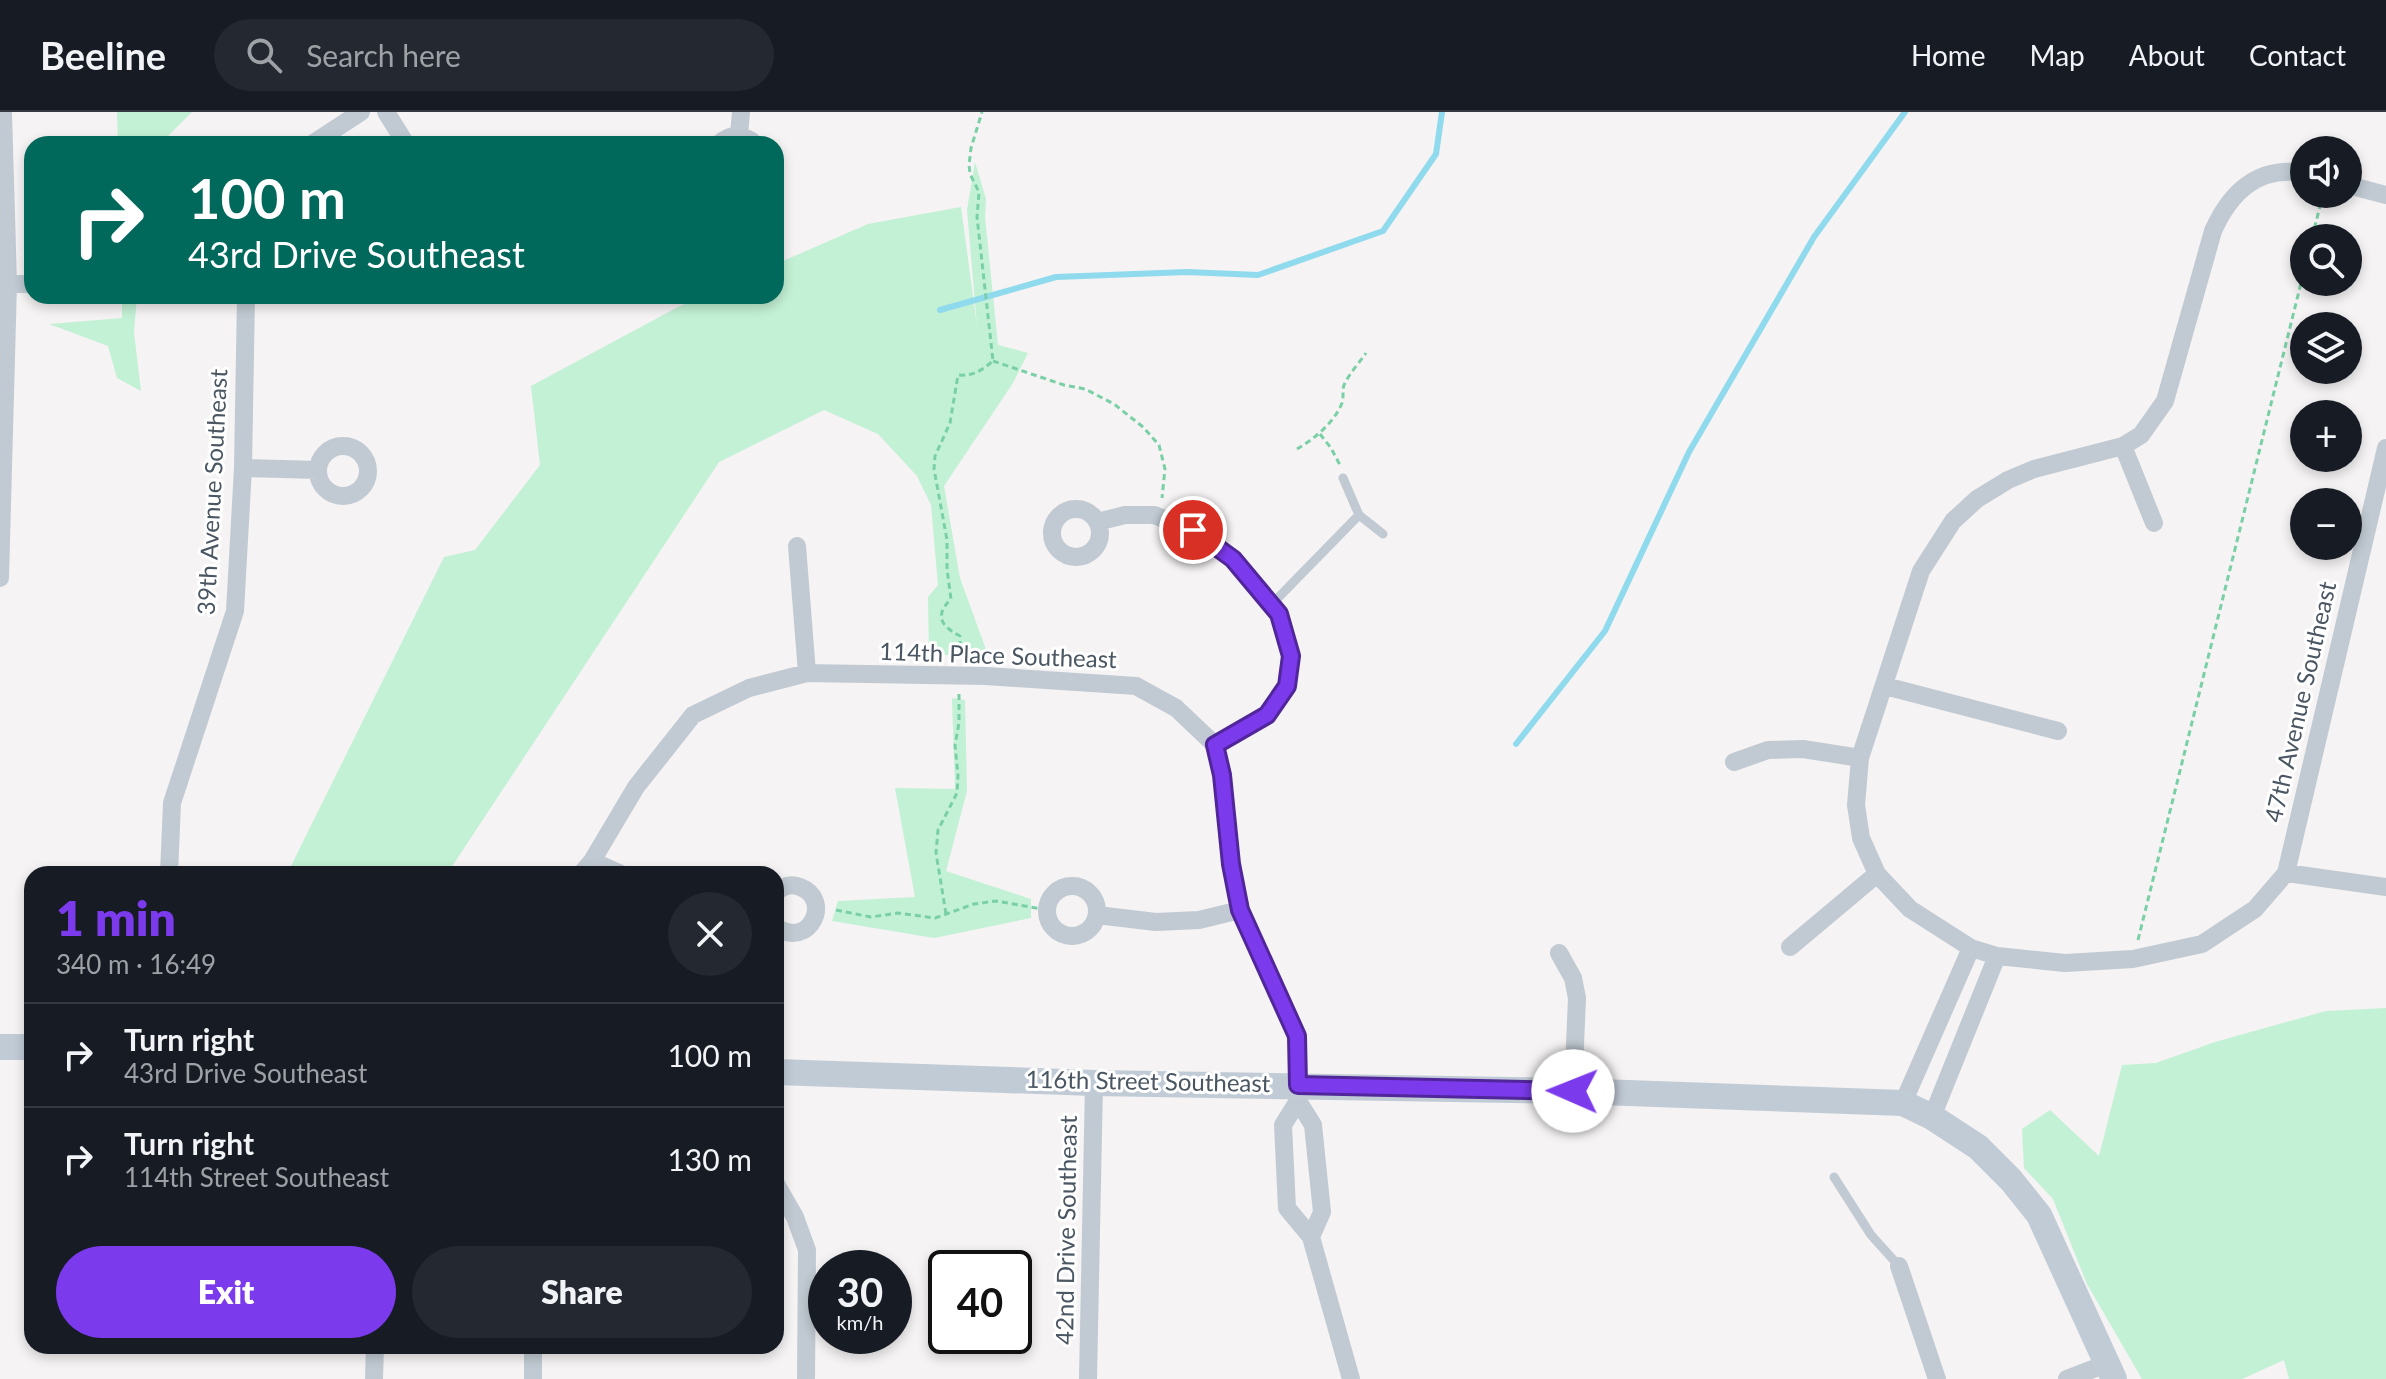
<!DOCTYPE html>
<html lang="en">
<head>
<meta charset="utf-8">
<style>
	:root { --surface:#171b24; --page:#242831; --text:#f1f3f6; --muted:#9ea1a6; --line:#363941; --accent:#7c3aed }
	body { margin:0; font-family:Lato,sans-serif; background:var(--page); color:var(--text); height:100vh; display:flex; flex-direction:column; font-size:30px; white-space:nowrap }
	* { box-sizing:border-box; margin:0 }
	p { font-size:26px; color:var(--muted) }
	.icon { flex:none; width:44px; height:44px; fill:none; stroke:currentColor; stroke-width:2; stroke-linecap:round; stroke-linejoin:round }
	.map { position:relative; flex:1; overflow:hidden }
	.sheet { position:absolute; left:24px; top:754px; width:760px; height:488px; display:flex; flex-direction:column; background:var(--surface); border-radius:24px; box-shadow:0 4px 12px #0003 }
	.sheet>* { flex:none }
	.banner { position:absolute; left:24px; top:24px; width:760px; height:168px; border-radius:24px; box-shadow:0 4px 12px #0003; background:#00695c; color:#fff; overflow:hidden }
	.controls { position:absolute; left:2290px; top:24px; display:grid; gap:16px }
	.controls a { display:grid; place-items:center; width:72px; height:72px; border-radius:50%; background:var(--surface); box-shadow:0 4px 12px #0003; font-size:40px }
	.speed { position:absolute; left:808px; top:1138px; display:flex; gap:16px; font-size:40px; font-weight:700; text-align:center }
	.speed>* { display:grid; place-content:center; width:104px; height:104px; border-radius:50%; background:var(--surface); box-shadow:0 4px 12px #0003; line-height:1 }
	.speed small { font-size:20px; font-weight:400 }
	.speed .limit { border:4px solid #111; border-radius:12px; background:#fff; color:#111 }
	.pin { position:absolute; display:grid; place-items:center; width:68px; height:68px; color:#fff; margin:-34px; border:4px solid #fff; border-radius:50%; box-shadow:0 2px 8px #0007 }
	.me { position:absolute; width:88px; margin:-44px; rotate:271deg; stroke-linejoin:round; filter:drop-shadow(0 0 6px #0008) }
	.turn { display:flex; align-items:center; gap:28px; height:168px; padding:0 32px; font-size:36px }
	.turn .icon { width:104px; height:104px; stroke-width:2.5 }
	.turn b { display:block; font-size:56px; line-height:68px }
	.round { display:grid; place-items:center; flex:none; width:84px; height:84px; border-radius:42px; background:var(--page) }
	.head { display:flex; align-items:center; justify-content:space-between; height:136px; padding:0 32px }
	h1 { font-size:48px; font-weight:800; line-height:60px; color:var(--accent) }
	.primary-button { display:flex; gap:16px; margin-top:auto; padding:16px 32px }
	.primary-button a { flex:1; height:92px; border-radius:48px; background:var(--accent); color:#fff; font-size:32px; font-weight:800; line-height:92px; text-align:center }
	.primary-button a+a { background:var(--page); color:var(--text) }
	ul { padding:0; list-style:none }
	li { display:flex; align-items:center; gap:24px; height:104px; padding:0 32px; border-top:2px solid var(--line) }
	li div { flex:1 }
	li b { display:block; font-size:30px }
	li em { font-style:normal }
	header { display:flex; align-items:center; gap:48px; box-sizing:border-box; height:112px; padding:0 40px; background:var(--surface); border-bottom:2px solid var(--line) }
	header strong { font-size:38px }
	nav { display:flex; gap:44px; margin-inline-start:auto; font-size:28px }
	.search { width:560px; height:72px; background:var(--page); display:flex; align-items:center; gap:20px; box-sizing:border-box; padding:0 28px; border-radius:44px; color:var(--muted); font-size:30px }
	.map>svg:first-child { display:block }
</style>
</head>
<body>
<header>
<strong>Beeline</strong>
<div class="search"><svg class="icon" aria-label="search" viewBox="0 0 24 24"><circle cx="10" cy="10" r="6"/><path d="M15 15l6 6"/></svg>Search here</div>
<nav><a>Home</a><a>Map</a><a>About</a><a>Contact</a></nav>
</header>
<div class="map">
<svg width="2386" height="1267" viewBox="0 0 2386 1267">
	<rect width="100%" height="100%" fill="#f5f3f3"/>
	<path fill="#c3f1d5" d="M117,0h75l-26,26 -2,6h-46z
		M975,50l11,37 -1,18 13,128 30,8 -15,30 -69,103 16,92 28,77h-59l-1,-58 10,-12 -7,-80 -14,-29 -39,-42 -54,-24 -105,52 -272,412h-160l157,-317 31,-7 65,-85 -9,-79 147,-79 24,-11h74v-32l92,-40 93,-17 16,119 -10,-116z
		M122,184h15l-3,36 7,59 -24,-13 -9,-32 -59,-22 73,-6z
		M952,586l13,2 2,91 -21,80 85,28v19l-97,20 -102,-17 6,-20 77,-4 -20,-109 60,1z
		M2386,896v371h-97l-5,-19 -42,19h-100l-55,-95 -34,-85 -29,-31 -2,-39 28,-19 49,46 23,-91 34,-2 59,-21 111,-31z"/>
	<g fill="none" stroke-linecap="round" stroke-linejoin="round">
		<path stroke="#90daee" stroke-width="6" d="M940,198l116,-33 131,-5 71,3 125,-44 53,-77 6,-42
			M1516,632l89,-113 84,-179 125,-215 91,-125"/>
		<path stroke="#7ad0a6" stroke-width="3" stroke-dasharray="6 4" stroke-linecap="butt" d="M2312,126l11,-44
			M993,249l71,24 21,4 29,15 29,23 16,18 6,24 -3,29
			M1320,322l11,14 10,19
			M1297,337c17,-10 37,-26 45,-46 2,-6 0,-11 2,-18 5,-11 15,-22 22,-32
			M960,545v-21c-19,-10 -26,-20 -9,-37l-4,-30v-29l-13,-71 1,-13 15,-33 8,-48c15,1 23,-4 35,-14l-16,-144 2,-25 -9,-18 -1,-9 2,-17 11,-36
			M836,798l35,7 27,-4 37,5 39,-14 22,-3 51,9
			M946,802l-10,-61 2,-23 19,-37 1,-18 -3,-30 4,-22v-30
			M2138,828l166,-669"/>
		<path stroke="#c1cad2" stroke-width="9" d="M1343,366l16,37 24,19
			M1271,493l88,-90
			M1834,1065l37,58 28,31"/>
		<path stroke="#c1cad2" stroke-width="18" d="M386,0l20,32
			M739,23l2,-23
			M312,32l49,-32
			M719,32c11,-11 25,-11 36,0
			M2304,61c-46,-7 -73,18 -91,58l-48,170 -24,34 -18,11 -89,23 -26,11 -31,19 -24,22 -32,50 -61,187 -4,47 5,33 16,36 33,35 61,39 26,8 68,7 68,-4 69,-15 53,-35 31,-36 100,14
			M2348,73l38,10
			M0,172h32
			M2123,334l31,77
			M318 359a25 25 0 1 1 50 0a25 25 0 1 1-50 0Z
			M243,356l75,2
			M1052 421a24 24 0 1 1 48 0a24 24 0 1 1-48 0Z
			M1097,410l28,-7h29l39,15 40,29 46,55 12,42 -4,30 -20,29 -52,30
			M797,434l10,127
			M0,466l8,-294 -5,-172
			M1885,574l173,45
			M1215,633l7,30 9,89 9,46 57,126 1,65 15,24 9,87 -11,25
			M1734,650l34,-12 35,-1 57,9
			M592,749l29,13
			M2286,761l100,-425
			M169,762l3,-71 63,-192 8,-143 3,-172
			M581,762l11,-13 44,-74 57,-72 56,-27 58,-15 179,3 150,10 40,22 39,37
			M1047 799a25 25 0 1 1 50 0a25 25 0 1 1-50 0Z
			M776,780c8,-6 15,-9 24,-5 33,12 10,63 -24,40
			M1097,803l59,7 43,-2 41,-10
			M1790,835l87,-73
			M1559,841l14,25 4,20 -4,93
			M1298,989l-15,24 4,83 24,29 40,142
			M1903,991l68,-155
			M1932,1005l65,-161
			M776,1072l19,33 12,33 -1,129
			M1899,1154l38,113
			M374,1267l1,-33
			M533,1267v-33
			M1088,1267l6,-296
			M2067,1267l39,-15"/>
		<path stroke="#c1cbd6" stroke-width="26" d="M0,935h32
			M776,960l318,11 479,8 330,12 29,14 46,30 33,33 28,35 75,164"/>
	</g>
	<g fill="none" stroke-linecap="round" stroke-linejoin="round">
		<g stroke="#51269a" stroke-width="20">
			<path id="route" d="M1193,418l40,29 46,55 12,42 -4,30 -20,29 -52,30 7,30 9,89 9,46 57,126 1,49 275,6"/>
		</g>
		<use href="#route" stroke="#7c3aed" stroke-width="14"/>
	</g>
	<g text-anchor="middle" stroke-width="6" stroke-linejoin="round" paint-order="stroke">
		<g font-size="24" fill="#4a5661" stroke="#fff">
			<text transform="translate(213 380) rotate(-87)" y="8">39th Avenue Southeast</text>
			<text transform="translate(998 544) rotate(2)" y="8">114th Place Southeast</text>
			<text transform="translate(2301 590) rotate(-77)" y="8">47th Avenue Southeast</text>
			<text transform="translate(1148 970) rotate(1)" y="8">116th Street Southeast</text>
			<text transform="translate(1067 1118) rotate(-89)" y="8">42nd Drive Southeast</text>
		</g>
	</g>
</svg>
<div class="controls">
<a><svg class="icon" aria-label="sound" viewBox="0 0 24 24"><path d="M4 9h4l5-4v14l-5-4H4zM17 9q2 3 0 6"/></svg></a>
<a><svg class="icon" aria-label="search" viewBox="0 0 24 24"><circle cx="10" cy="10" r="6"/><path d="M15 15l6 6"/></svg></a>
<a><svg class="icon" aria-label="layers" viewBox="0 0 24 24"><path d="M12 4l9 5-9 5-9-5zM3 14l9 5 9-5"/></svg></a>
<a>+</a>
<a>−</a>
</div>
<div class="speed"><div>30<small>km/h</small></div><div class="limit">40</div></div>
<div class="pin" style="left:1193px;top:418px;background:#d93025"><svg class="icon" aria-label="arrive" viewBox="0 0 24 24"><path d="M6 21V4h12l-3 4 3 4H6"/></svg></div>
<svg class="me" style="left:1573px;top:979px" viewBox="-20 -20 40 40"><circle r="19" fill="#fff"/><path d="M0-13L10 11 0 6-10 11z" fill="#7c3aed"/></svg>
<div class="banner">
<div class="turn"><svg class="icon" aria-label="right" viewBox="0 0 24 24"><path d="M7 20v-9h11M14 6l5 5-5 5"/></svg><div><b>100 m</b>43rd Drive Southeast</div></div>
</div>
<section class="sheet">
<div class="head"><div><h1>1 min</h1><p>340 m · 16:49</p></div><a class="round"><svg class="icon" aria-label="close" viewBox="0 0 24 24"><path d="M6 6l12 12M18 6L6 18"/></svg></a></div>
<ul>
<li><svg class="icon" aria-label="right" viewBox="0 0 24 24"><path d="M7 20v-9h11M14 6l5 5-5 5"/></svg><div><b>Turn right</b><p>43rd Drive Southeast</p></div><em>100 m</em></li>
<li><svg class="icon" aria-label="right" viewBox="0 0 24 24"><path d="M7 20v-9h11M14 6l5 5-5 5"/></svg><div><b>Turn right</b><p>114th Street Southeast</p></div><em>130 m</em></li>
</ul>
<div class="primary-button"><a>Exit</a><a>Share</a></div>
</section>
</div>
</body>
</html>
